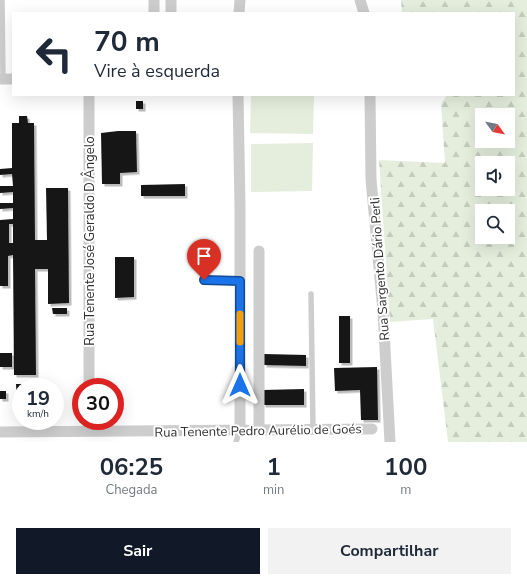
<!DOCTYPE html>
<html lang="pt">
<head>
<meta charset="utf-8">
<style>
	:root { --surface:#fff; --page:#f2f2f3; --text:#1f2937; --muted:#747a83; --accent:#111827 }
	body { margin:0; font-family:"Nunito Sans",sans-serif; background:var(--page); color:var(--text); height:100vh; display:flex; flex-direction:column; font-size:15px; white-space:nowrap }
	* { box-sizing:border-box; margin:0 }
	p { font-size:13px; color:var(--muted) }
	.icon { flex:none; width:22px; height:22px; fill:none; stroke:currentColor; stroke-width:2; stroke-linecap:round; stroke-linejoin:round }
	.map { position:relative; height:442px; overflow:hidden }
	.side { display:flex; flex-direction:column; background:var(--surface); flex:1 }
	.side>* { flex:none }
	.banner { position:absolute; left:12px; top:12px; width:503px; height:84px; border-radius:0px; box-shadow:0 4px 16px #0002; background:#fff; color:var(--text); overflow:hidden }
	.needle { width:26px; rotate:123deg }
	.tools { position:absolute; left:475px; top:108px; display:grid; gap:8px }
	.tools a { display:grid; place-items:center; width:40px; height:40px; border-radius:0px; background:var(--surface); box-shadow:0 4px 16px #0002; font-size:20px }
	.speed { position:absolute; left:12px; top:378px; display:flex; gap:8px; font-size:20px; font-weight:700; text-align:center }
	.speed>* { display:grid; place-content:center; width:52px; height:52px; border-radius:50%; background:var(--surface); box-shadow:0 4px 16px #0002; line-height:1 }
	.speed small { font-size:10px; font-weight:400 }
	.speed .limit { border:6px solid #d22; background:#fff; color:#111 }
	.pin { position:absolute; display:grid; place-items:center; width:34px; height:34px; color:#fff; margin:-41px -17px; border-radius:50% 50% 50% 0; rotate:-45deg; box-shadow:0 0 4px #0007 }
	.pin .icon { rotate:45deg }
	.me { position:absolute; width:44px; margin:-22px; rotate:0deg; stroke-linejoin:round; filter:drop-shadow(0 0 3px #0008) }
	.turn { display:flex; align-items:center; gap:14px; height:84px; padding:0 16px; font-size:18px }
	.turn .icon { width:52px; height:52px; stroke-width:2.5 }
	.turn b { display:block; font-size:28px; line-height:34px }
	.eta { display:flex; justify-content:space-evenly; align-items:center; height:68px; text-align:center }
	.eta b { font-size:24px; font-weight:700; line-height:28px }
	.action { display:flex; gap:8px; margin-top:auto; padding:8px 16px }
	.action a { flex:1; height:46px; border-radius:0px; background:var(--accent); color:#fff; font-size:16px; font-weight:700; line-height:46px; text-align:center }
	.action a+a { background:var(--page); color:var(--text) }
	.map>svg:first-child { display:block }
</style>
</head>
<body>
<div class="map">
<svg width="527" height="442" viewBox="0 0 527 442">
	<defs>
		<pattern id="forest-firs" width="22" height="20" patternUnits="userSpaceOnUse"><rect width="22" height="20" fill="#e5eedd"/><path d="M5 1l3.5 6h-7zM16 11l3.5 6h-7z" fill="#c5ccbe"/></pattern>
		<filter id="shadow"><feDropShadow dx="2.5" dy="2.5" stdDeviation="0" flood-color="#0004"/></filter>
	</defs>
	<rect width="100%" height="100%" fill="#fff"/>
	<path fill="#e5eedd" d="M251,95h63l-1,39 -63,-1z
		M313,143l-1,48 -61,1v-48z"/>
	<path fill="url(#forest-firs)" fill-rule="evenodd" d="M401,0h126v442h-79l-15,-123 -43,3 -11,-162 66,3 -4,-59 6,-9h67v-82h-112zM482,115h26v26h-26zM482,163h26v26h-26zM482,211h26v26h-26z"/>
	<path fill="#171717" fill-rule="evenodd" filter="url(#shadow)" d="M136,101h7v8h-7z
		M19,116h8l1,7h6l1,117h12l-1,-52h22l1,115 -21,1v-35h-13l1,106h-22l-1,-120 -5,1v30h-8v-66l13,-1v-11l-13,1v-6h13v-11l-13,1v-7h13l-1,-12 -12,1v-6l12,-1v-45h7zM9,224h4v19h-4z
		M118,131h18l1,41 -17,1v11h-18l-1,-51z
		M185,184v12h-44v-11z
		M115,257h19v40l-19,1z
		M52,308h15v6h-14z
		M339,316h11v47h-11z
		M0,353h12v14h-12z
		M264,354l42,1v11l-42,-1z
		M377,367l1,53h-17l-1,-30 -25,1 -1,-23z
		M16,384h21v3h-16v17h-4z
		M304,389v16h-41v-15z
		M0,391h6v8h-6z"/>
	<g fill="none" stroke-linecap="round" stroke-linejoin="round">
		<path stroke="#cdcdcd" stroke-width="5.5" d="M2,0l1,79
			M204,280l36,1
			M311,294l2,135
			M236,442l4,-12"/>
		<path stroke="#cdcdcd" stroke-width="11" d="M154,0v13
			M360,0l4,13
			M171,13v-13
			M239,13l1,-13
			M0,79h13
			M89,95v292
			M238,95l2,111v224
			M370,95l1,84 12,132 7,131
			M259,430v-179
			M0,432l372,-3"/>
	</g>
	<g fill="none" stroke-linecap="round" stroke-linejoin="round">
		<g stroke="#114b97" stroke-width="10">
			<path id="route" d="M204,280l36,1v104"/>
		</g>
		<use href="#route" stroke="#1a73e8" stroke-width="7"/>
		<path stroke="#f59e0b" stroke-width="7" d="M240,314v28"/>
	</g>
	<g text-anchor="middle" stroke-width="4" stroke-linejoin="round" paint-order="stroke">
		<g font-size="13" fill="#303030" stroke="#fff">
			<text transform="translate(89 241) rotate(-90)" y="5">Rua Tenente José Geraldo D Ângelo</text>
			<text transform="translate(379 269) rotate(-94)" y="5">Rua Sargento Dário Perli</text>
			<text transform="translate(258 430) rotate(-1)" y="5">Rua Tenente Pedro Aurélio de Goés</text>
		</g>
	</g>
</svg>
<div class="tools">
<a><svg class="needle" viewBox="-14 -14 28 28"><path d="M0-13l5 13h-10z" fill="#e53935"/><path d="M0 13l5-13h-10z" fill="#747a83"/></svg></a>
<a><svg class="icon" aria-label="sound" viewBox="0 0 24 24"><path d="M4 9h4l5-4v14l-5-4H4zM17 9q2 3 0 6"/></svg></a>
<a><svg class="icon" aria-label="search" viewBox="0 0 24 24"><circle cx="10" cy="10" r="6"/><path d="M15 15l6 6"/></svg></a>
</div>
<div class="speed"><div>19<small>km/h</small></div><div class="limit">30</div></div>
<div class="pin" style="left:204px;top:280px;background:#d93025"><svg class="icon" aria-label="arrive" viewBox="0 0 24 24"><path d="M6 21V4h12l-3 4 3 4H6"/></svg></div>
<svg class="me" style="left:240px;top:385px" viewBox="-20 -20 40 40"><path d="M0-17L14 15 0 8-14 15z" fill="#1a73e8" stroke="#fff" stroke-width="4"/></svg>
<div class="banner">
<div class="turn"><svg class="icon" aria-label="left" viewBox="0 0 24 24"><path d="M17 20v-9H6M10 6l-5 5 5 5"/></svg><div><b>70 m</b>Vire à esquerda</div></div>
</div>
</div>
<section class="side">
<div class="eta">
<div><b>06:25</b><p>Chegada</p></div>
<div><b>1</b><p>min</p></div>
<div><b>100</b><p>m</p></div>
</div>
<div class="action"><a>Sair</a><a>Compartilhar</a></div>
</section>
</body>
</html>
